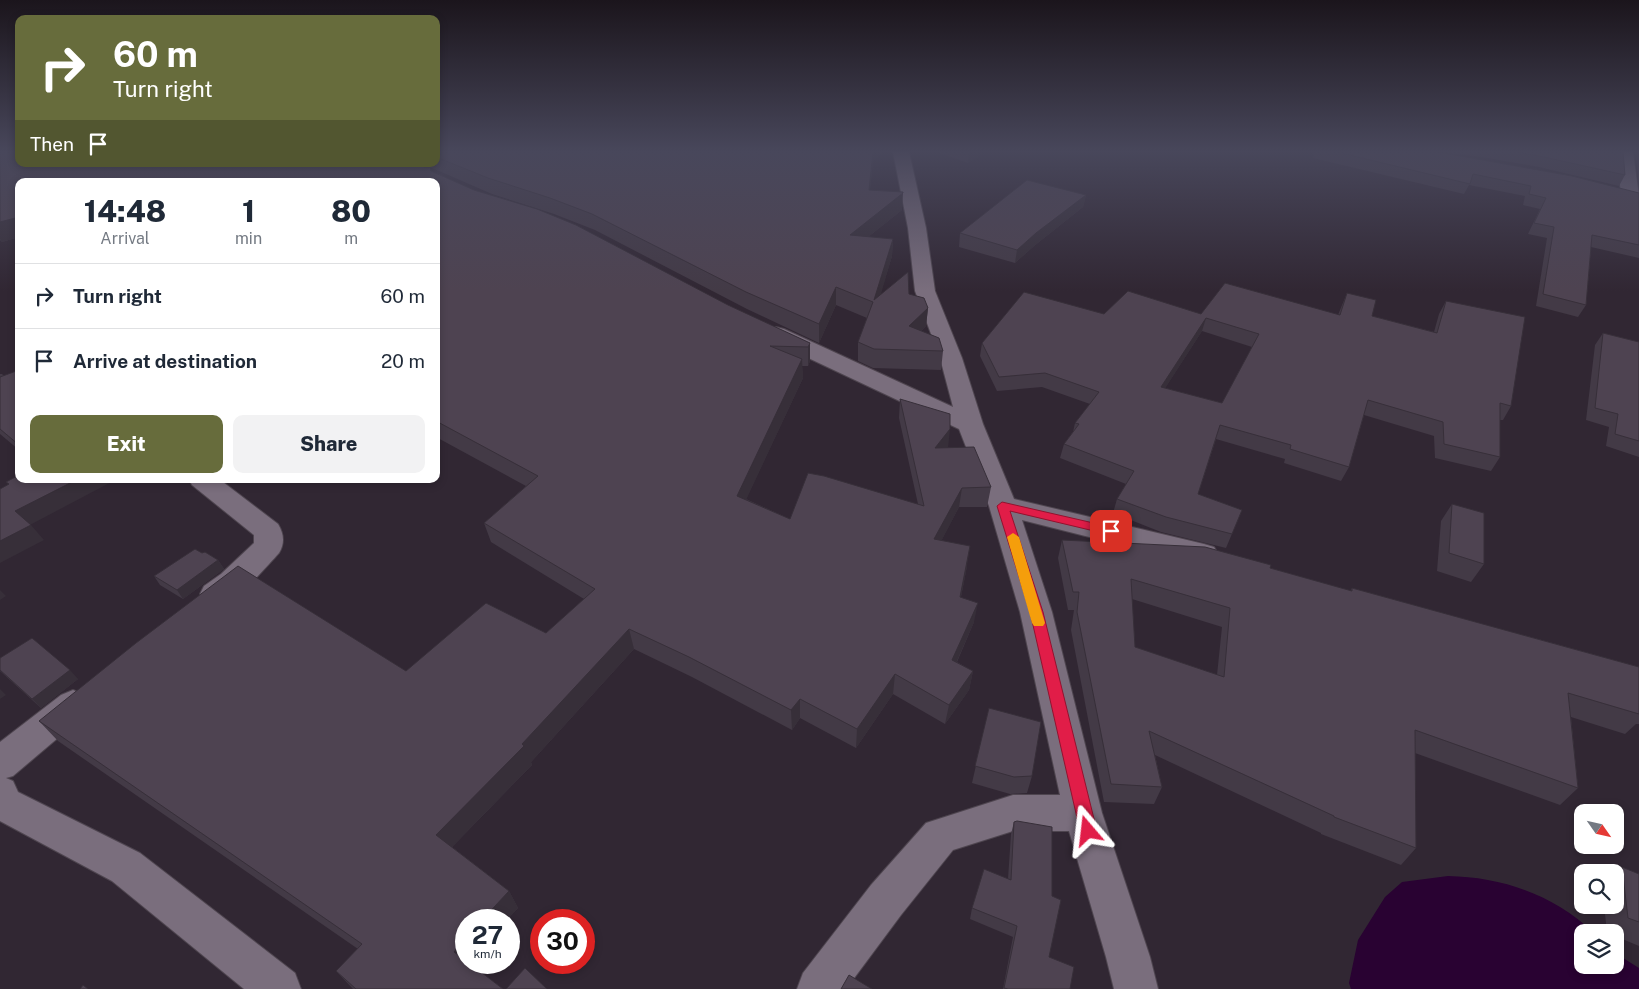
<!DOCTYPE html>
<html lang="en">
<head>
<meta charset="utf-8">
<style>
	:root { --surface:#fff; --page:#f2f2f3; --text:#1f2937; --muted:#747a83; --line:#e0e1e3; --accent:#676c3c }
	body { margin:0; font-family:"Public Sans",sans-serif; background:var(--page); color:var(--text); height:100vh; display:flex; flex-direction:column; font-size:19px; white-space:nowrap }
	* { box-sizing:border-box; margin:0 }
	p { font-size:16px; color:var(--muted) }
	.icon { flex:none; width:28px; height:28px; fill:none; stroke:currentColor; stroke-width:2; stroke-linecap:round; stroke-linejoin:round }
	.map { position:relative; flex:1; overflow:hidden }
	.details { position:absolute; left:15px; top:178px; width:425px; height:305px; display:flex; flex-direction:column; background:var(--surface); border-radius:10px; box-shadow:0 2px 8px #0003 }
	.details>* { flex:none }
	.hud { position:absolute; left:15px; top:15px; width:425px; height:152px; border-radius:10px; box-shadow:0 2px 8px #0003; background:#676c3c; color:#fff; overflow:hidden }
	.needle { width:32px; rotate:124deg }
	.buttons { position:absolute; left:1574px; top:804px; display:grid; gap:10px }
	.buttons a { display:grid; place-items:center; width:50px; height:50px; border-radius:10px; background:var(--surface); box-shadow:0 2px 8px #0003; font-size:25px }
	.speed { position:absolute; left:455px; top:909px; display:flex; gap:10px; font-size:25px; font-weight:700; text-align:center }
	.speed>* { display:grid; place-content:center; width:65px; height:65px; border-radius:50%; background:var(--surface); box-shadow:0 2px 8px #0003; line-height:1 }
	.speed small { font-size:12px; font-weight:400 }
	.speed .limit { border:8px solid #d22; background:#fff; color:#111 }
	.pin { position:absolute; display:grid; place-items:center; width:42px; height:42px; color:#fff; margin:-21px; border-radius:10px; box-shadow:0 2px 8px #0006 }
	.me { position:absolute; width:55px; margin:-28px; rotate:343deg; stroke-linejoin:round; filter:drop-shadow(0 0 4px #0008) }
	.turn { display:flex; align-items:center; gap:18px; height:105px; padding:0 15px; font-size:22px }
	.turn .icon { width:65px; height:65px; stroke-width:2.5 }
	.turn b { display:block; font-size:35px; line-height:42px }
	.then { display:flex; align-items:center; height:48px; padding:0 15px; background:#0003; gap:10px; font-size:19px }
	.eta { display:flex; justify-content:space-evenly; align-items:center; height:85px; text-align:center }
	.eta b { font-size:30px; font-weight:800; line-height:35px }
	.button { display:flex; gap:10px; margin-top:auto; padding:10px 15px }
	.button a { flex:1; height:58px; border-radius:10px; background:var(--accent); color:#fff; font-size:20px; font-weight:800; line-height:58px; text-align:center }
	.button a+a { background:var(--page); color:var(--text) }
	ul { padding:0; list-style:none }
	li { display:flex; align-items:center; gap:15px; height:65px; padding:0 15px; border-top:1px solid var(--line) }
	li div { flex:1 }
	li b { display:block; font-size:19px }
	li em { font-style:normal }
	.map>svg:first-child { display:block }
</style>
</head>
<body>
<div class="map">
<svg width="1639" height="989" viewBox="0 0 1639 989">
	<rect width="100%" height="100%" fill="#312733"/>
	<path fill="#290232" d="M1448,876c54,1 106,19 145,56h-11v33h33v-12l24,15v21h-288l-2,-6 9,-43 27,-43 17,-15z"/>
	<g fill="none" stroke-linecap="round" stroke-linejoin="round">
		<g stroke="#4e454f" stroke-width="2">
			<path id="street" d="M893,152h16l17,76 9,63 27,67 21,66 31,75 190,45 10,3 5,8 -5,8 -10,3 -182,-46 30,92 50,201 48,144 8,32h-44l-8,-32 -37,-126h-56l-60,19 -52,65 -55,74h-49l6,-16 68,-88 55,-62 87,-28h47l-40,-183 -31,-106 -30,-77 -191,-90 -3,-5 3,-5 8,-2 8,2 169,78 -13,-49 -25,-67 -7,-63z
				M1617,152h16l6,44 -3,4 -6,1 -6,-1 -3,-4z
				M189,479h30l59,45c6,10 7,19 1,29 -13,14 -44,52 -64,52 -3,1 -8,-2 -11,-3l-4,-8 4,-8 17,-12 33,-31v-8l-62,-50z
				M73,690l12,5 5,10 -5,10 -72,61 -7,2 7,3 5,11 122,61 155,120 6,16h-57l-132,-108 -112,-60v-79l61,-47z"/>
		</g>
		<use href="#street" fill="#7a6e7d" fill-rule="evenodd"/>
	</g>
	<path fill="#433a46" fill-rule="evenodd" d="M0,152l429,15 -8,-3h15v-12l437,9 -3,29 32,20 -34,27 25,2 -1,17 -12,39 29,-1 19,14 -2,18 -5,5 22,20 -2,19 -68,-2 -15,-7v-19l9,-24 -31,-13 -17,38 -72,-34 -152,-79 -41,-16 -62,-20 -62,-27 1,4 379,172v18l-2,5h-6l1,12 -57,121 44,20 128,-15 -19,-86 1,-19 48,48 43,40 -4,20h-28l-18,34 26,25 -6,31 13,25 -17,40 16,9 -4,19 -24,34 -52,-30 -37,54 -56,-30 -8,12 -100,-53 -58,-28 -103,113 1,3 -80,82 57,44 9,17 -52,54h4l-1,1 34,26h-150l-17,-18 22,-22 -300,-208 -19,-20 367,-50 140,-38 38,-34 -93,-57 -7,-19 42,-37 -90,-49v-256h-417v56l-17,5 -2,-2z
		M937,152h47l-16,11z
		M1314,152h309l2,23 -6,11 -80,-19 -57,-10 -43,-5 200,41v65l-48,-11 -5,58 -8,12 -42,-11 11,-68 -19,-4 12,-25 -17,-4 2,-9 -56,-11 -5,9 -151,-36z
		M1635,152h4v35z
		M1086,195l-3,12 -49,39 -19,17 -56,-16 1,-14z
		M1347,293l25,23 62,16 5,-18 7,-13 65,105 -8,14h-3v37l-9,14 -56,-13 -1,-22 -70,-21 -15,52 -8,14 -57,-18 1,-4 -69,-20 -18,55 44,16 -16,38 -65,-16 -48,-19 4,-14 9,-15 -66,-26 4,-14 9,-12 2,-9 15,-19 -48,-17 -45,4 -17,-35 2,-13 122,-29 234,1zM1202,331l50,16 -30,56 -57,-15z
		M1603,333l36,9v115l-33,-11 3,-19 -23,-7 9,-75z
		M19,370v80l-19,-16v-60h2l2,2z
		M1452,504l32,60 -13,18 -34,-11 4,-50z
		M1062,540l208,28 80,23 2,-3 287,79v57h-3l-11,10 -54,-17 7,71 -18,17 -145,-52 1,95 -15,17 -80,-31v-1l-166,-78 7,32 -8,17 -50,-2 -33,-172 3,-20h-6l-10,-52zM1132,599l90,28 -5,48 -82,-28z
		M202,553l16,7 6,9 -41,30 -23,-14 -6,-9z
		M0,658l78,21 -37,29 -41,-37z
		M989,708l43,68 -5,17 -17,1 -38,-11z
		M1014,822l35,135 21,32h-67l10,-52 -43,-18 2,-11 36,-29 3,-45z
		M1622,867l17,7v72l-24,-10v-4h-8l-3,-27h11v-33z"/>
	<path fill="#372f39" d="M873,152h10l-10,9 -5,45 1,-16z
		M970,152h14l-16,11 1,-10z
		M903,193l-1,17 -53,42 1,-17z
		M1086,195l-3,12 -49,39 -19,17 2,-13 19,-17z
		M19,217v20l-17,5 -2,-3v-17z
		M893,239l-1,17 -18,62v-18z
		M836,287v18l-17,38v-19z
		M928,308l-2,18 -19,18 2,-18z
		M1206,318l-4,13 -45,70 4,-14z
		M810,343v18l-2,5v-19z
		M802,359l1,19 -64,137 -2,-19z
		M950,429l-2,19h-13z
		M78,479h39l-89,47 -13,-15z
		M962,488l-3,19 -27,52 2,-20z
		M31,525l13,15 -44,23v-22z
		M970,546l-3,20 -10,50 3,-19z
		M218,560l6,9 -41,30 -6,-9z
		M0,590l6,6 -6,4z
		M978,603l-4,19 -25,57 3,-19z
		M629,629l5,20 -103,113 1,3 -86,88 -10,-18z
		M70,670l8,9 -37,29 -9,-9z
		M973,671l-4,19 -24,34 4,-19z
		M895,674l-2,20 -37,54 1,-19z
		M0,689l6,6 -6,4z
		M800,699v19l-8,12 -1,-20z
		M509,891l9,17 -11,12h-25z
		M466,938v24h4l-5,6 -11,-16z"/>
	<path fill="#4e4351" stroke="#372f39" fill-rule="evenodd" d="M0,152h19v12h397l8,3h6l1,4 43,19 63,19 39,16 152,80 82,38 -2,4 -38,-1 32,13 -65,137 53,23 18,-46 16,3 100,30 -24,-107 50,15v15l-15,19 39,-1 17,40 -29,1 -28,51 36,7 -10,51 18,6 -26,57 21,11 -24,34 -54,-31 -38,55 -57,-30 -9,11 -102,-53 -60,-28 -107,115 2,2 -88,89 73,56 -27,29h-16v18l-12,14 12,9v1h2l35,27h-147l-20,-18 26,-27 -323,-223 97,-78 102,-77 168,105 80,-68 60,30 49,-44 -111,-66 54,-47 -102,-55v-240h-417v36l-19,5z
		M436,152h437l-4,38 34,2v1l-53,42 43,4 -19,61 34,-28 1,22 15,4 4,10 -19,18 30,12 4,13 -69,-2 -16,-7 15,-40 -37,-15 -17,37 -73,-32 -154,-78 -42,-16 -62,-20 -52,-21z
		M1337,152h101l134,24 67,17v52l-47,-10 -6,70 -43,-11 11,-67 -20,-4 12,-25 -17,-4 2,-8 -58,-12 -3,10z
		M1518,152h105l2,23 -81,-18z
		M1027,180l59,15 -50,38 -19,17 -57,-17z
		M1225,283l115,32 7,-22 29,7 -4,16 65,17 9,-32 79,16 -14,89 -11,-3v54l-56,-13 -1,-22 -75,-22 -19,67 -59,-18 1,-4 -71,-20 -22,69 44,16 -10,24 -66,-17 -49,-18 17,-28 -70,-27 15,-20 -4,-1 24,-31 -54,-19 -46,4 -17,-34 42,-51 80,22 24,-23 73,23zM1206,318l53,16 -37,69 -61,-16z
		M1603,333l36,9v99l-24,-7 3,-20 -23,-6z
		M19,370v75l-19,-16v-52z
		M19,475v4h59l-63,32 16,14 -31,16v-52l9,-5 -3,-2z
		M1452,504l32,9v51l-35,-11z
		M1062,540l143,7 66,18 -1,3 82,23v-3l287,79v47l-71,-21 10,95 -163,-58 1,118 -82,-31v-1l-185,-85 13,56 -51,-3 -34,-172 2,-20h-6zM1131,579l99,29 -6,69 -89,-30z
		M195,549l7,4 3,-1 13,8 -41,30 -23,-14z
		M32,638l38,32 -38,29 -32,-29v-12z
		M989,708l52,14 -9,54 -18,1 -39,-11z
		M1017,821l35,6v69l9,4 -12,57 25,10 -4,22h-62l-4,-1 13,-62 -45,-18 12,-39 27,11 3,-58z
		M1622,867l17,7v48l-11,-4z
		M525,968l22,21h-41z
		M849,975l23,14h-31z
		M83,985l5,4h-8z"/>
	<linearGradient id="sky" x2="0" y2="1"><stop stop-color="#1b151c"/><stop offset="0.52" stop-color="#48475b"/><stop offset="1" stop-color="#48475b" stop-opacity="0"/></linearGradient>
	<rect width="1639" height="291" fill="url(#sky)"/>
	<path fill="#e11d48" stroke="#92132f" d="M1002,502l109,25 6,4 -6,4 -101,-24 33,101 54,219 -3,5 -6,2 -5,-2 -3,-5 -50,-219 -33,-106z"/>
	<path fill="#f59e0b" d="M1013,533l6,4 26,86 -2,3h-9l-2,-3 -25,-86z"/>
</svg>
<div class="buttons">
<a><svg class="needle" viewBox="-14 -14 28 28"><path d="M0-13l5 13h-10z" fill="#e53935"/><path d="M0 13l5-13h-10z" fill="#747a83"/></svg></a>
<a><svg class="icon" aria-label="search" viewBox="0 0 24 24"><circle cx="10" cy="10" r="6"/><path d="M15 15l6 6"/></svg></a>
<a><svg class="icon" aria-label="layers" viewBox="0 0 24 24"><path d="M12 4l9 5-9 5-9-5zM3 14l9 5 9-5"/></svg></a>
</div>
<div class="speed"><div>27<small>km/h</small></div><div class="limit">30</div></div>
<div class="pin" style="left:1111px;top:531px;background:#d93025"><svg class="icon" aria-label="arrive" viewBox="0 0 24 24"><path d="M6 21V4h12l-3 4 3 4H6"/></svg></div>
<svg class="me" style="left:1088px;top:831px" viewBox="-20 -20 40 40"><path d="M0-17L14 15 0 8-14 15z" fill="#e11d48" stroke="#fff" stroke-width="4"/></svg>
<div class="hud">
<div class="turn"><svg class="icon" aria-label="right" viewBox="0 0 24 24"><path d="M7 20v-9h11M14 6l5 5-5 5"/></svg><div><b>60 m</b>Turn right</div></div>
<div class="then">Then<svg class="icon" aria-label="arrive" viewBox="0 0 24 24"><path d="M6 21V4h12l-3 4 3 4H6"/></svg></div>
</div>
<section class="details">
<div class="eta">
<div><b>14:48</b><p>Arrival</p></div>
<div><b>1</b><p>min</p></div>
<div><b>80</b><p>m</p></div>
</div>
<ul>
<li><svg class="icon" aria-label="right" viewBox="0 0 24 24"><path d="M7 20v-9h11M14 6l5 5-5 5"/></svg><div><b>Turn right</b></div><em>60 m</em></li>
<li><svg class="icon" aria-label="arrive" viewBox="0 0 24 24"><path d="M6 21V4h12l-3 4 3 4H6"/></svg><div><b>Arrive at destination</b></div><em>20 m</em></li>
</ul>
<div class="button"><a>Exit</a><a>Share</a></div>
</section>
</div>
</body>
</html>
